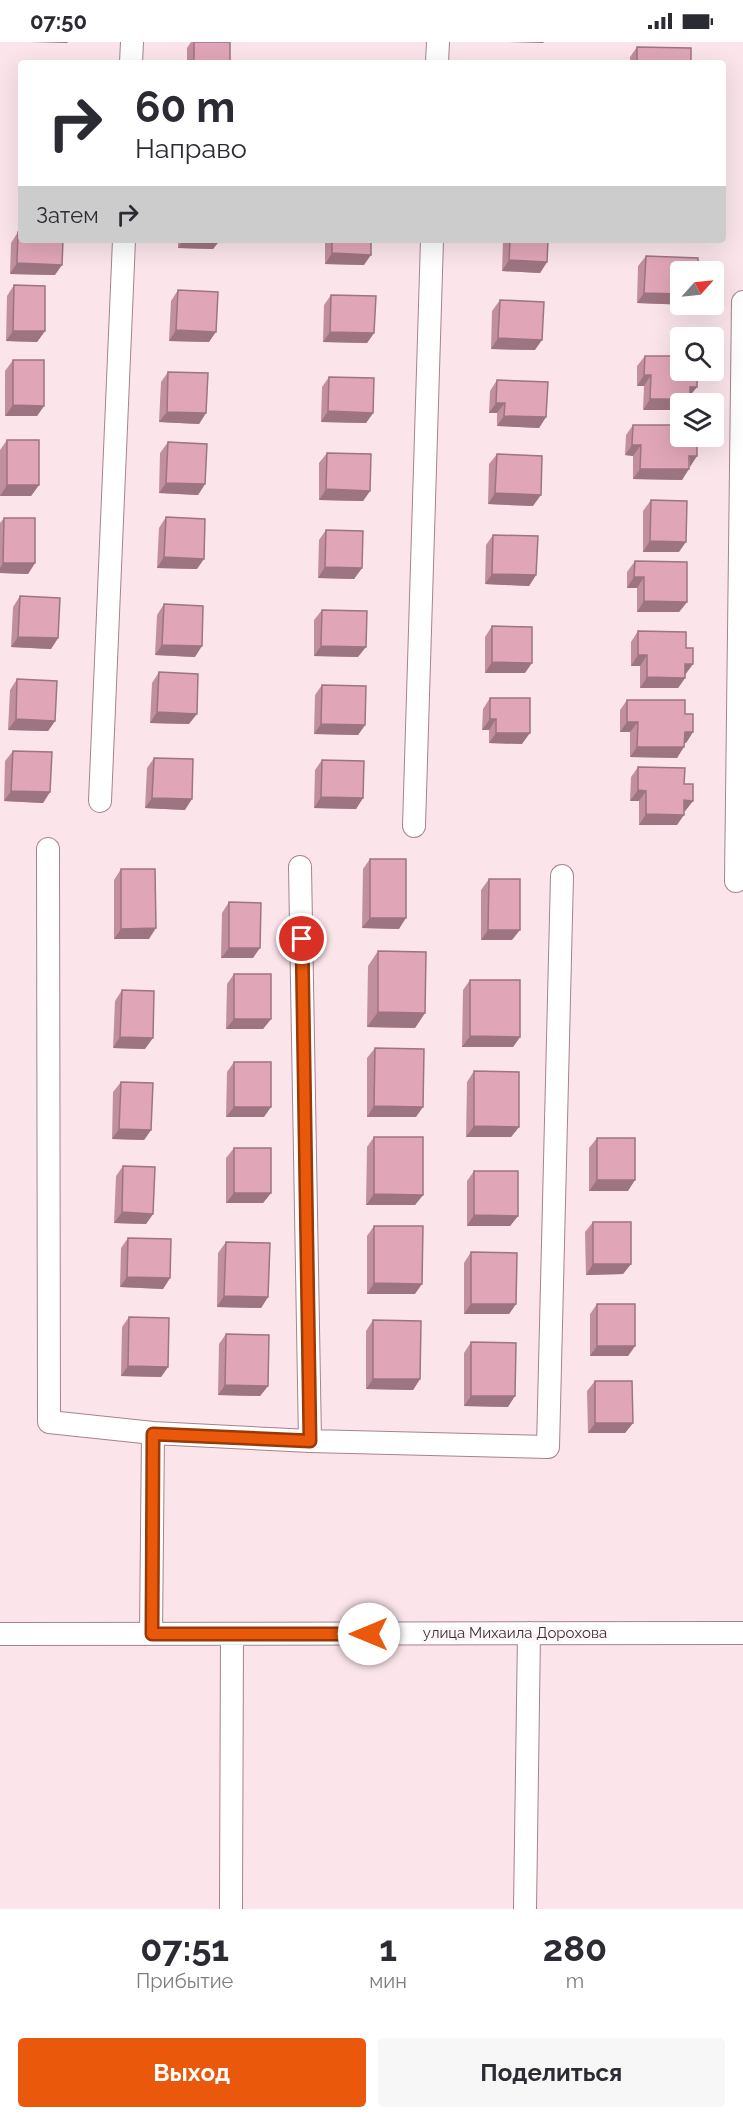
<!DOCTYPE html>
<html lang="ru">
<head>
<meta charset="utf-8">
<style>
	:root { --surface:#fff; --page:#f7f7f7; --text:#2b2b33; --muted:#7c7c81; --accent:#ea580c }
	body { margin:0; font-family:Raleway,sans-serif; background:var(--page); color:var(--text); height:100vh; display:flex; flex-direction:column; font-size:22px; white-space:nowrap }
	* { box-sizing:border-box; margin:0 }
	p { font-size:20px; color:var(--muted) }
	.icon { flex:none; width:33px; height:33px; fill:none; stroke:currentColor; stroke-width:2; stroke-linecap:round; stroke-linejoin:round }
	.map { position:relative; height:1867px; overflow:hidden }
	.drawer { display:flex; flex-direction:column; background:var(--surface); flex:1 }
	.drawer>* { flex:none }
	.hud { position:absolute; left:18px; top:18px; width:708px; height:183px; border-radius:6px; box-shadow:0 6px 24px #0002; background:#fff; color:var(--text); overflow:hidden }
	.needle { width:39px; rotate:63deg }
	.fabs { position:absolute; left:670px; top:219px; display:grid; gap:12px }
	.fabs a { display:grid; place-items:center; width:54px; height:54px; border-radius:6px; background:var(--surface); box-shadow:0 6px 24px #0002; font-size:30px }
	.pin { position:absolute; display:grid; place-items:center; width:51px; height:51px; color:#fff; margin:-26px; border:3px solid #fff; border-radius:50%; box-shadow:0 2px 6px #0007 }
	.me { position:absolute; width:66px; margin:-33px; rotate:270deg; stroke-linejoin:round; filter:drop-shadow(0 0 4px #0008) }
	.turn { display:flex; align-items:center; gap:21px; height:126px; padding:0 18px; font-size:27px }
	.turn .icon { width:78px; height:78px; stroke-width:2.5 }
	.turn b { display:block; font-size:42px; line-height:51px }
	.then { display:flex; align-items:center; height:57px; padding:0 18px; background:#0003; gap:12px; font-size:22px }
	.eta { display:flex; justify-content:space-evenly; align-items:center; height:102px; text-align:center }
	.eta b { font-size:36px; font-weight:700; line-height:42px }
	.primary-button { display:flex; gap:12px; margin-top:auto; padding:12px 18px }
	.primary-button a { flex:1; height:69px; border-radius:6px; background:var(--accent); color:#fff; font-size:24px; font-weight:700; line-height:69px; text-align:center }
	.primary-button a+a { background:var(--page); color:var(--text) }
	.status { display:flex; justify-content:space-between; align-items:center; height:42px; padding:0 30px; background:var(--surface); direction:ltr }
	.status svg { height:16px; fill:currentColor }
	.map>svg:first-child { display:block }
</style>
</head>
<body>
<div class="status"><b>07:50</b><svg viewBox="0 0 49 12"><path d="M0 12V9h3v3zM5 12V6h3v6zM10 12V3h3v9zM15 12V0h3v12zM26 1h20v11H26zM47 4h2v5h-2z"/></svg></div>
<div class="map">
<svg width="743" height="1867" viewBox="0 0 743 1867">
	<rect width="100%" height="100%" fill="#fbe5eb"/>
	<g fill="none" stroke-linecap="round" stroke-linejoin="round">
		<g stroke="#a3848d" stroke-width="24">
			<path id="minor" d="M131,21l1,-21
				M437,21l1,-21
				M100,759l24,-561
				M414,784l18,-586
				M48,807l1,573 104,11 157,8 238,6 14,-571
				M300,825l10,574
				M736,839l7,-579
				M0,1592l743,-1
				M151,1592l2,-201
				M231,1867l1,-275
				M525,1867l4,-276"/>
		</g>
		<use href="#minor" stroke="#fff" stroke-width="22"/>
	</g>
	<path fill="#c18f9e" d="M191,0h39v21h-43v-15z
		M637,5l54,16h-61v-6z
		M18,190l37,43 -45,-1 1,-31z
		M178,198h42l-7,9 -35,-1z
		M325,198h46l-7,25 -39,-1z
		M503,198h45l-1,22 -7,11 -38,-2z
		M646,214l35,48h9v1l-53,-2 1,-37z
		M14,243l31,46 -8,11 -31,-1 1,-45z
		M178,248l31,52 -40,-1 2,-40z
		M331,253l43,38 -7,10 -44,-1 1,-37z
		M500,258l35,50 -44,-1 1,-38z
		M645,314h36l-38,54 1,-24h-7v-20z
		M13,318l31,46 -7,10h-32v-45z
		M168,330l38,41 -7,11 -40,-2 2,-40z
		M329,335l44,36 -7,10 -45,-1 1,-35z
		M497,338l49,37 -7,11 -42,-2v-13h-8l1,-22z
		M633,383l56,42 -7,13 -49,-1v-23l-8,-1 1,-20z
		M7,398l32,45 -8,11h-31v-46z
		M168,400l37,42 -7,11 -39,-2 1,-40z
		M327,411l43,38 -7,10 -44,-1v-37z
		M497,412l36,52 -45,-2 1,-40z
		M651,458l28,52h-36v-41z
		M166,475l31,52 -40,-1 2,-40z
		M4,476l31,45 -7,11 -28,-1v-50z
		M326,488l36,38 -8,11 -36,-1 1,-38z
		M493,493l43,40 -7,11 -44,-2 1,-39z
		M635,519l52,41 -8,10h-42v-24h-10v-16z
		M20,554l38,42 -7,11 -40,-2 2,-40z
		M164,562l31,53 -40,-2 2,-40z
		M322,568l36,47 -44,-1v-36z
		M492,584l33,47h-40v-36z
		M638,589l48,17 7,16 -8,10v4l-7,10h-38v-22h-9v-24z
		M159,630l30,52 -39,-1 2,-40z
		M17,637l38,42 -7,10 -40,-1 2,-40z
		M322,643l43,40 -7,10 -44,-1 1,-39z
		M490,656l32,46 -33,-1v-13h-7l1,-21z
		M627,658l58,14 8,18 -7,11h-1l-8,15 -47,-1v-25h-10v-22z
		M13,709l37,41 -7,11 -39,-2 1,-40z
		M154,716l31,52 -40,-2 2,-40z
		M322,718l41,38 -7,11 -42,-1 1,-38z
		M638,725l46,17 9,17 -8,10h-1l-7,14h-38v-24h-9l1,-24z
		M370,817l29,70 -37,-1 1,-59z
		M121,827l28,70h-35v-59z
		M489,837l23,61h-31v-50z
		M229,860l24,56h-32l1,-45z
		M378,909l47,62 -10,15 -48,-1 1,-61z
		M234,932l37,45 -8,10h-37l1,-45z
		M470,938l50,57 -7,10h-51l1,-57z
		M122,948l23,59 -32,-1 2,-47z
		M375,1006l41,69h-49v-59z
		M234,1020l30,55h-38l1,-45z
		M474,1029l45,56 -8,10h-45l1,-55z
		M121,1040l30,48 -7,10 -32,-1 1,-47z
		M374,1095l49,58 -8,10h-49l1,-58z
		M597,1096l31,53h-39v-43z
		M234,1106l37,45 -8,10h-37v-45z
		M123,1124l30,48 -7,10 -32,-1 2,-47z
		M474,1129l44,45 -8,10h-43v-45z
		M593,1180l38,42 -8,10 -37,1 -1,-43z
		M374,1184l41,68h-48v-58z
		M128,1196l42,40 -7,11 -43,-2 1,-39z
		M226,1200l42,55 -7,11 -44,-1 1,-54z
		M471,1210l45,52 -7,10h-45v-51z
		M597,1262l38,42 -7,10h-38v-42z
		M129,1275l39,50 -7,10 -40,-1 1,-49z
		M373,1278l47,59 -7,11 -47,-1v-58z
		M226,1292l42,52 -8,10 -42,-1 1,-51z
		M471,1300l37,65 -44,-1v-53z
		M595,1339l38,42 -8,10h-37l-1,-42z"/>
	<path fill="#9d7481" d="M30,0h38l-1,1z
		M506,0h38l-1,1z
		M183,198h37l-7,9 -35,-1z
		M637,198h48l-2,3 -47,-1z
		M332,211l39,2 -7,10 -39,-1z
		M509,218l38,2 -7,11 -38,-2z
		M17,221l45,2 -7,10 -45,-1z
		M644,251l37,1v10h9v1l-53,-2z
		M176,288l40,2 -7,10 -40,-1z
		M13,289h32l-8,11 -31,-1z
		M330,290l44,1 -7,10 -44,-1z
		M498,296l44,2 -7,10 -44,-1z
		M644,333h7l-7,11h-7z
		M690,345h7l-8,10z
		M650,357h40l-3,5h-6v6h-38z
		M496,361h9l-8,10h-8z
		M13,363l31,1 -7,10h-32z
		M328,369l45,2 -7,10 -45,-1z
		M167,370l39,1 -7,11 -40,-2z
		M504,374l42,1 -7,11 -42,-2z
		M632,403h9l-8,11 -8,-1z
		M689,414h8l-7,11z
		M640,427h49l-7,11 -49,-1z
		M166,441l39,1 -7,11 -39,-2z
		M7,443h32l-8,11h-31z
		M326,447l44,2 -7,10 -44,-1z
		M495,451l46,2 -8,11 -45,-2z
		M650,499l36,1 -7,10h-36z
		M164,515l40,2 -7,10 -40,-1z
		M3,521h32l-7,11 -28,-1v-5z
		M325,525l37,1 -8,11 -36,-1z
		M492,532l44,1 -7,11 -44,-2z
		M634,535h10l-7,11h-10z
		M644,559l43,1 -8,10h-42z
		M18,595l40,1 -7,11 -40,-2z
		M162,603l40,1 -7,11 -40,-2z
		M321,604l45,1 -8,10 -44,-1z
		M638,613h9l-7,11h-9z
		M492,620l40,1 -7,10h-40z
		M685,622h8l-8,11z
		M647,635l38,1 -7,10h-38z
		M157,670l40,2 -8,10 -39,-1z
		M16,677l39,2 -7,10 -40,-1z
		M490,677h6l-7,11h-7z
		M627,680h11l-8,10h-10z
		M321,682l44,1 -7,10 -44,-1z
		M685,690h8l-7,11h-9z
		M496,691h34l-8,11 -33,-1z
		M637,705h47l-7,11 -47,-1z
		M638,748l8,1 -7,10h-9z
		M11,749l39,1 -7,11 -39,-2z
		M321,755l42,1 -7,11 -42,-1z
		M152,756l40,1 -7,11 -40,-2z
		M684,758l9,1 -8,10h-8z
		M646,772l38,1 -7,10h-38z
		M370,876h36l-7,11 -37,-1z
		M156,886l-7,11h-35l7,-10z
		M488,888h32l-8,10h-31z
		M229,906h31l-7,10h-32z
		M378,970l47,1 -10,15 -48,-1z
		M234,977h37l-8,10h-37z
		M470,994l50,1 -7,10h-51z
		M120,995l33,1 -8,11 -32,-1z
		M374,1064l49,1 -7,10h-49z
		M234,1065h37l-7,10h-38z
		M474,1084l45,1 -8,10h-45z
		M119,1087l32,1 -7,10 -32,-1z
		M597,1138h38l-7,11h-39z
		M234,1151h37l-8,10h-37z
		M374,1152l49,1 -8,10h-49z
		M122,1170l31,2 -7,10 -32,-1z
		M474,1173l44,1 -8,10h-43z
		M593,1222h38l-8,10 -37,1z
		M127,1235l43,1 -7,11 -43,-2z
		M374,1241l48,1 -7,10h-48z
		M224,1254l44,1 -7,11 -44,-1z
		M471,1262h45l-7,10h-45z
		M597,1304h38l-7,10h-38z
		M128,1324l40,1 -7,10 -40,-1z
		M373,1337h47l-7,11 -47,-1z
		M225,1343l43,1 -8,10 -42,-1z
		M471,1354h44l-7,11 -44,-1z
		M595,1381h38l-8,10h-37z"/>
	<path fill="#e0a6b8" stroke="#9d7481" stroke-width="1.5" d="M194,0h36v21h-36z
		M637,5l54,1v15h-54z
		M339,20l29,1h-29z
		M18,190h3v8h42l-1,25 -45,-2z
		M332,198h39v15l-39,-2z
		M510,198h38l-1,22 -38,-2z
		M646,214l52,2v10h8v4h-25v22l-37,-1z
		M14,243l31,1v45h-32z
		M178,248l40,2 -2,40 -40,-2z
		M331,253l45,1 -2,37 -44,-1z
		M500,258l44,2 -2,38 -44,-2z
		M645,314h36v14l16,1v16h-7v12h-40l1,-24h-7z
		M13,318h31v46l-31,-1z
		M168,330l40,1 -2,40 -39,-1z
		M329,335l45,1 -1,35 -45,-2z
		M497,338l51,2 -2,35 -42,-1 1,-13h-9z
		M633,383h48v11h9v4h7v16h-8v13h-49l1,-24h-9z
		M7,398h32v45h-32z
		M168,400l39,2 -2,40 -39,-1z
		M327,411l44,1 -1,37 -44,-2z
		M497,412l45,2 -1,39 -46,-2z
		M651,458l36,1 -1,41 -36,-1z
		M166,475l39,2 -1,40 -40,-2z
		M4,476h31v45h-32z
		M326,488l37,1 -1,37 -37,-1z
		M493,493l45,1 -2,39 -44,-1z
		M635,519l52,1v40l-43,-1v-24h-10z
		M20,554l40,2 -2,40 -40,-1z
		M164,562l39,2 -1,40 -40,-1z
		M322,568l45,1 -1,36 -45,-1z
		M492,584l40,1v36l-40,-1z
		M638,589l48,1v16h7v16h-8v14l-38,-1v-22h-9z
		M159,630l39,2 -1,40 -40,-2z
		M17,637l40,2 -2,40 -39,-2z
		M322,643l44,1 -1,39 -44,-1z
		M490,656h40v35h-34v-14h-6z
		M627,658h58v14h8v18h-8l-1,15h-47l1,-25h-11z
		M13,709l39,1 -2,40 -39,-1z
		M154,716l39,1 -1,40 -40,-1z
		M322,718l42,1 -1,37 -42,-1z
		M638,725l47,1 -1,16h9v17l-9,-1v15l-38,-1v-23l-8,-1z
		M370,817h36v59h-36z
		M121,827h34l1,59 -35,1z
		M489,837h31v51h-32z
		M229,860l32,1 -1,45h-31z
		M378,909l48,1 -1,61 -47,-1z
		M234,932h37v45h-37z
		M470,938h50v57l-50,-1z
		M122,948l32,1 -1,47 -33,-1z
		M375,1006l49,1 -1,58 -49,-1z
		M234,1020h37v45h-37z
		M474,1029l45,1v55l-45,-1z
		M121,1040l32,1 -2,47 -32,-1z
		M374,1095h49v58l-49,-1z
		M597,1096h38v42h-38z
		M234,1106h37v45h-37z
		M123,1124l32,1 -2,47 -31,-2z
		M474,1129h44v45l-44,-1z
		M593,1180h38v42h-38z
		M374,1184h49l-1,58 -48,-1z
		M128,1196l43,1 -1,39 -43,-1z
		M226,1200l44,1 -2,54 -44,-1z
		M471,1210l46,1 -1,51h-45z
		M597,1262h38v42h-38z
		M129,1275l40,1 -1,49 -40,-1z
		M373,1278l48,1 -1,58h-47z
		M226,1292l43,1 -1,51 -43,-1z
		M471,1300l45,1 -1,53h-44z
		M595,1339h37l1,42h-38z"/>
	<g fill="none" stroke-linecap="round" stroke-linejoin="round">
		<g stroke="#983908" stroke-width="15">
			<path id="route" d="M302,897l8,502 -157,-7 -1,200h217"/>
		</g>
		<use href="#route" stroke="#ea580c" stroke-width="10"/>
	</g>
	<g text-anchor="middle" stroke-width="6" stroke-linejoin="round" paint-order="stroke">
		<g font-size="15" fill="#3d3034" stroke="#fef7f9">
			<text x="515" y="1596">улица Михаила Дорохова</text>
		</g>
	</g>
</svg>
<div class="fabs">
<a><svg class="needle" viewBox="-14 -14 28 28"><path d="M0-13l5 13h-10z" fill="#e53935"/><path d="M0 13l5-13h-10z" fill="#7c7c81"/></svg></a>
<a><svg class="icon" aria-label="search" viewBox="0 0 24 24"><circle cx="10" cy="10" r="6"/><path d="M15 15l6 6"/></svg></a>
<a><svg class="icon" aria-label="layers" viewBox="0 0 24 24"><path d="M12 4l9 5-9 5-9-5zM3 14l9 5 9-5"/></svg></a>
</div>
<div class="pin" style="left:302px;top:897px;background:#d93025"><svg class="icon" aria-label="arrive" viewBox="0 0 24 24"><path d="M6 21V4h12l-3 4 3 4H6"/></svg></div>
<svg class="me" style="left:369px;top:1592px" viewBox="-20 -20 40 40"><circle r="19" fill="#fff"/><path d="M0-13L10 11 0 6-10 11z" fill="#ea580c"/></svg>
<div class="hud">
<div class="turn"><svg class="icon" aria-label="right" viewBox="0 0 24 24"><path d="M7 20v-9h11M14 6l5 5-5 5"/></svg><div><b>60 m</b>Направо</div></div>
<div class="then">Затем<svg class="icon" aria-label="right" viewBox="0 0 24 24"><path d="M7 20v-9h11M14 6l5 5-5 5"/></svg></div>
</div>
</div>
<section class="drawer">
<div class="eta">
<div><b>07:51</b><p>Прибытие</p></div>
<div><b>1</b><p>мин</p></div>
<div><b>280</b><p>m</p></div>
</div>
<div class="primary-button"><a>Выход</a><a>Поделиться</a></div>
</section>
</body>
</html>
